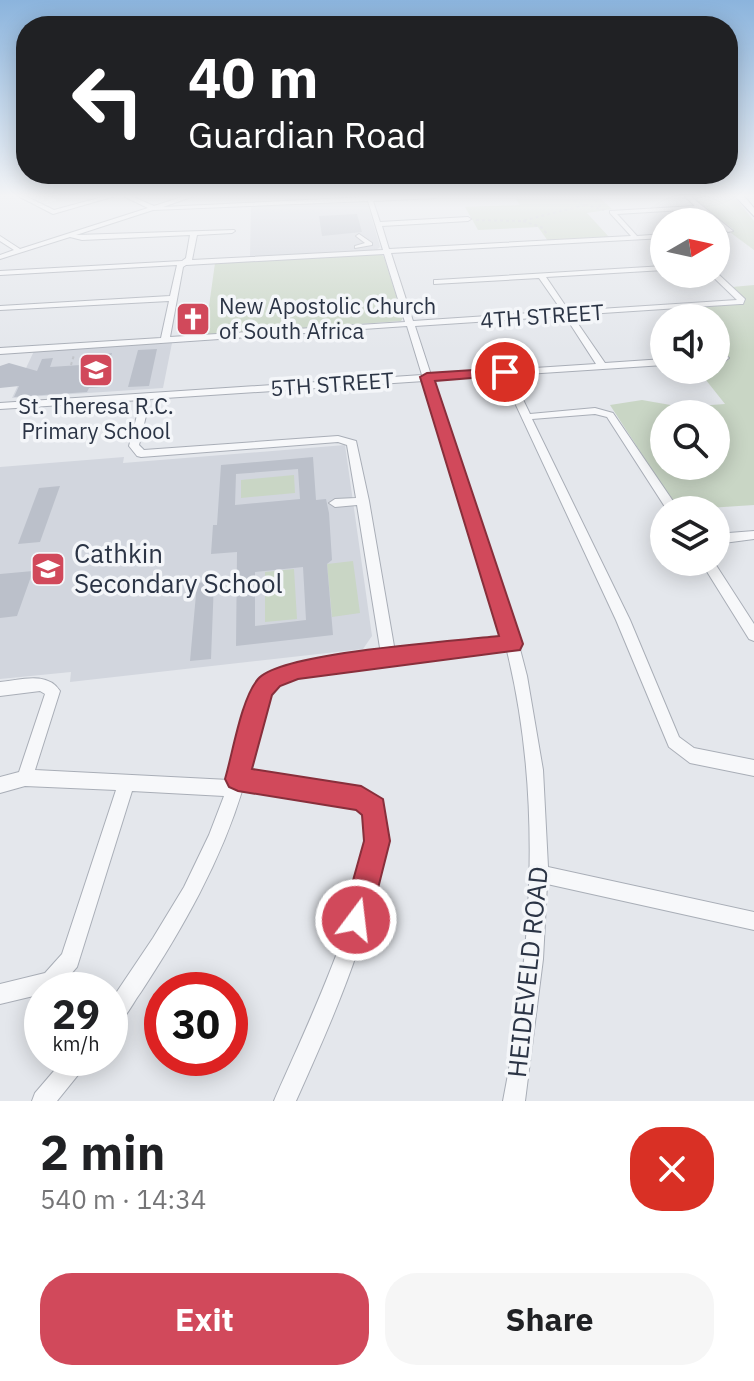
<!DOCTYPE html>
<html lang="en">
<head>
<meta charset="utf-8">
<style>
	:root { --surface:#fff; --page:#f6f6f6; --text:#202124; --muted:#757577; --accent:#d1495b }
	body { margin:0; font-family:"IBM Plex Sans",sans-serif; background:var(--page); color:var(--text); height:100vh; display:flex; flex-direction:column; font-size:30px; white-space:nowrap }
	* { box-sizing:border-box; margin:0 }
	p { font-size:26px; color:var(--muted) }
	.icon { flex:none; width:44px; height:44px; fill:none; stroke:currentColor; stroke-width:2; stroke-linecap:round; stroke-linejoin:round }
	.map { position:relative; height:1101px; overflow:hidden }
	.sheet { display:flex; flex-direction:column; background:var(--surface); flex:1 }
	.sheet>* { flex:none }
	.top-card { position:absolute; left:16px; top:16px; width:722px; height:168px; border-radius:32px; box-shadow:0 4px 20px #0003; background:#202124; color:#fff; overflow:hidden }
	.needle { width:52px; rotate:81deg }
	.tools { position:absolute; left:650px; top:208px; display:grid; gap:16px }
	.tools a { display:grid; place-items:center; width:80px; height:80px; border-radius:50%; background:var(--surface); box-shadow:0 4px 20px #0003; font-size:40px }
	.speed { position:absolute; left:24px; top:972px; display:flex; gap:16px; font-size:40px; font-weight:700; text-align:center }
	.speed>* { display:grid; place-content:center; width:104px; height:104px; border-radius:50%; background:var(--surface); box-shadow:0 4px 20px #0003; line-height:1 }
	.speed small { font-size:20px; font-weight:400 }
	.speed .limit { border:12px solid #d22; background:#fff; color:#111 }
	.pin { position:absolute; display:grid; place-items:center; width:68px; height:68px; color:#fff; margin:-34px; border:4px solid #fff; border-radius:50%; box-shadow:0 2px 8px #0007 }
	.me { position:absolute; width:88px; margin:-44px; rotate:15deg; stroke-linejoin:round; filter:drop-shadow(0 0 6px #0008) }
	.turn { display:flex; align-items:center; gap:28px; height:168px; padding:0 40px; font-size:36px }
	.turn .icon { width:104px; height:104px; stroke-width:2.5 }
	.turn b { display:block; font-size:56px; line-height:68px }
	.round { display:grid; place-items:center; flex:none; width:84px; height:84px; border-radius:32px; background:var(--page) }
	.headline { display:flex; align-items:center; justify-content:space-between; height:136px; padding:0 40px }
	h1 { font-size:48px; font-weight:700; line-height:60px }
	.cta { display:flex; gap:16px; margin-top:auto; padding:16px 40px }
	.cta a { flex:1; height:92px; border-radius:32px; background:var(--accent); color:#fff; font-size:32px; font-weight:700; line-height:92px; text-align:center }
	.cta a+a { background:var(--page); color:var(--text) }
	.map>svg:first-child { display:block }
</style>
</head>
<body>
<div class="map">
<svg width="754" height="1101" viewBox="0 0 754 1101">
	<rect width="100%" height="100%" fill="#e4e7ec"/>
	<path fill="#d2d6de" d="M362,201l5,1 13,45 -4,3 -126,7 1,-50z
		M172,343l-9,45 -151,10 22,-47z
		M345,445l27,191 -9,13 -293,33 1,-10 -71,7v-212l124,-10 -1,6z"/>
	<path fill="#c9d6c5" fill-rule="evenodd" d="M514,196h84l14,13 -25,4 22,24 -61,4 -10,-14 -60,3 -13,-23 55,-2z
		M690,196h44l20,25v29l-23,-17 2,-4z
		M381,254l3,3 19,61 -2,3 -196,14 10,-72z
		M754,285v220l-76,5 -68,-105 32,-5 40,7 43,-3 -27,-34h18l5,-14 -5,-7v-31h-29l-10,-10 61,-4 6,-6 -12,-11zM664,414h52v52h-52z
		M294,475l1,18 -54,5v-18z
		M353,561l7,52 -28,4 -5,-53z
		M294,569l3,50 -32,3v-50z"/>
	<path fill="#bbc0ca" fill-rule="evenodd" d="M357,214l5,18 -40,4 -3,-20z
		M203,309l-5,21h-15l-2,-9 10,-5 1,-6z
		M157,349l-8,37 -21,1 10,-37z
		M112,353l-10,34 -13,1 -2,4 -73,5 5,-11 -19,2v-22l9,-3 28,8 5,-12 11,-1 -3,9 46,-3 2,-9z
		M313,457l3,43 10,-1 3,14 3,47 -5,4 6,71 -97,11 1,-94 -26,2 2,-29h4l4,-60zM298,469l2,30 -65,6 1,-31zM303,567l3,53 -51,6v-54z
		M60,486l-20,56 -22,2 21,-56z
		M33,571l-16,45 -17,2v-44z
		M214,581l-3,78 -21,2 7,-78z"/>
	<g fill="none" stroke-linecap="round" stroke-linejoin="round">
		<g stroke="#a9aeb7" stroke-width="2">
			<path id="minor" d="M18,196h7l29,14 52,-14h9l-62,18z
				M123,196h8l23,10 31,-10h9l-31,11 204,-10 -1,-1h72l-3,2 -62,3 7,21 88,-5 3,2 -3,2 -86,5 7,23 242,-13 -21,-23v-2l85,-5 -11,-10h6l43,35 -5,1 -29,-23 -82,5 20,22 27,-2v4l-273,15 22,68 149,-10 -23,-33 -105,6v-4h3l227,-14v4l-118,7 23,34 168,-11 -27,-26h6v-2l29,27 -2,5h-3l-168,11 33,48 59,-4v6l-153,10 19,39 65,-6 18,5 64,94 2,3h-12l-60,-93 -12,-3 -63,5 98,201 49,117 15,11 60,12v16l-64,-13 -21,-16 -53,-127 -114,-245 -69,5 81,246 13,50 16,94 5,97 206,45v18l-207,-46 -4,75 -18,142h-22c29,-148 40,-303 4,-450l-209,25 -21,8 -8,8 -22,80 114,19 14,5c3,9 9,20 9,29 2,21 -4,42 -8,62 -17,73 -49,145 -80,214h-22c23,-55 117,-244 87,-294l-118,-19c-22,73 -60,140 -102,204 -9,12 -17,31 -31,37v-27l43,-64 31,-51 25,-52 15,-39 -92,-5 -55,176 -19,22 -16,1v4l-42,10v-20l45,-11 17,-19 54,-164 -91,-4 -25,7v-16l19,-5 26,-78 -5,-3 -40,5v-14c21,-2 47,-11 60,9l-25,79 194,10 27,-92 11,-14 31,-10 83,-10 -24,-149 -22,2 -6,-4 6,-4 21,-1 -9,-53 -9,-3 -197,15 -4,-1 -8,-10 12,-46 -141,9v-6l422,-28 -15,-49 -407,28v-6l161,-10 8,-37 -169,9v-4l170,-10 7,-31 -177,10v-4l182,-10 4,-3 4,-23 -108,5 -12,-3 -70,22v-4l14,-5 -14,-9v-5l20,13 128,-41zM368,201l15,49 -191,10 5,-25 35,-2 3,-2 -1,-1 -158,5 77,-25zM384,254l21,68 -235,15 13,-70 3,-2zM565,316l31,48 -165,11 -16,-49zM424,381l80,258 -109,13 -26,-151 -13,-60 -18,-5 -194,14 -5,-5 11,-46z
				M359,234l13,9v2l-17,3v-2l10,-3 -9,-7z
				M716,355h9l4,3 -4,3h-9z
				M754,531v8l-38,5v-10z
				M701,562h13l40,62v17l-5,-2z
				M65,1058h25l-4,7 -29,36h-25l3,-8z"/>
		</g>
		<g stroke="#8b94a3" stroke-width="2">
			<path id="highway" d="M735,196h9l10,12v8z"/>
		</g>
		<path stroke="#c2c5cb" stroke-width="2" stroke-dasharray="3 3" stroke-linecap="butt" d="M556,196l48,14
			M590,196l14,14
			M476,220l46,1 63,-16
			M523,221l18,6 7,8
			M71,365l3,-10"/>
		<use href="#minor" fill="#f7f8fa" fill-rule="evenodd"/>
		<use href="#highway" fill="#fff" fill-rule="evenodd"/>
	</g>
	<linearGradient id="sky" x2="0" y2="1"><stop stop-color="#8bb4dd"/><stop offset="0.56" stop-color="#f3f4f6"/><stop offset="1" stop-color="#f3f4f6" stop-opacity="0"/></linearGradient>
	<rect width="754" height="350" fill="url(#sky)"/>
	<path fill="#d1495b" stroke="#882f3b" stroke-width="2" d="M505,368l5,1v6l-75,6 88,263 -3,6 -222,29 -18,7 -8,9 -20,74 109,17 22,13 7,42 -20,79 -4,10 -10,4 -10,-4 -4,-10 22,-79 -2,-26 -6,-5 -118,-19 -9,-4 -4,-8c8,-27 16,-80 33,-100 22,-27 198,-38 241,-43l-79,-259 7,-4z"/>
	<defs>
		<g id="church-square" transform="scale(1.8)"><rect x="-9" y="-9" width="18" height="18" rx="4" fill="#d1495b" stroke="#f4f6f9"/><path d="M-1.2-6h2.4v3.5h3.3v2.4h-3.3V6h-2.4V-.1h-3.3v-2.4h3.3Z" fill="#fff"/></g>
		<g id="school-square" transform="scale(1.8)"><rect x="-9" y="-9" width="18" height="18" rx="4" fill="#d1495b" stroke="#f4f6f9"/><path d="M0-5L7-2L0 1L-7-2ZM-4 1L0 2.5L4 1V4Q0 6-4 4Z" fill="#fff"/></g>
	</defs>
	<g fill-rule="evenodd">
		<use href="#church-square" x="193" y="319"/>
		<use href="#school-square" x="96" y="370"/>
		<use href="#school-square" x="48" y="569"/>
	</g>
	<g text-anchor="middle" stroke-width="7" stroke-linejoin="round" paint-order="stroke">
		<g font-size="22" fill="#2b3445" stroke="#f4f6f9" text-anchor="start">
			<text x="219" y="314">New Apostolic Church<tspan x="219" dy="25">of South Africa</tspan></text>
			<text x="96" y="414" text-anchor="middle">St. Theresa R.C.<tspan x="96" dy="25">Primary School</tspan></text>
		</g>
		<g font-size="22" fill="#2b3445" stroke="#f4f6f9">
			<text transform="translate(542 316) rotate(-4)" y="8">4TH STREET</text>
			<text transform="translate(332 384) rotate(-4)" y="8">5TH STREET</text>
		</g>
		<g font-size="26" fill="#2b3445" stroke="#f4f6f9" text-anchor="start">
			<text x="74" y="563">Cathkin<tspan x="74" dy="30">Secondary School</tspan></text>
		</g>
		<g font-size="26" fill="#2b3445" stroke="#f4f6f9">
			<text transform="translate(528 972) rotate(-84)" y="9">HEIDEVELD ROAD</text>
		</g>
	</g>
</svg>
<div class="tools">
<a><svg class="needle" viewBox="-14 -14 28 28"><path d="M0-13l5 13h-10z" fill="#e53935"/><path d="M0 13l5-13h-10z" fill="#757577"/></svg></a>
<a><svg class="icon" aria-label="sound" viewBox="0 0 24 24"><path d="M4 9h4l5-4v14l-5-4H4zM17 9q2 3 0 6"/></svg></a>
<a><svg class="icon" aria-label="search" viewBox="0 0 24 24"><circle cx="10" cy="10" r="6"/><path d="M15 15l6 6"/></svg></a>
<a><svg class="icon" aria-label="layers" viewBox="0 0 24 24"><path d="M12 4l9 5-9 5-9-5zM3 14l9 5 9-5"/></svg></a>
</div>
<div class="speed"><div>29<small>km/h</small></div><div class="limit">30</div></div>
<div class="pin" style="left:505px;top:372px;background:#d93025"><svg class="icon" aria-label="arrive" viewBox="0 0 24 24"><path d="M6 21V4h12l-3 4 3 4H6"/></svg></div>
<svg class="me" style="left:356px;top:920px" viewBox="-20 -20 40 40"><circle r="17" fill="#d1495b" stroke="#fff" stroke-width="3"/><path d="M0-11L8 9 0 5-8 9z" fill="#fff"/></svg>
<div class="top-card">
<div class="turn"><svg class="icon" aria-label="left" viewBox="0 0 24 24"><path d="M17 20v-9H6M10 6l-5 5 5 5"/></svg><div><b>40 m</b>Guardian Road</div></div>
</div>
</div>
<section class="sheet">
<div class="headline"><div><h1>2 min</h1><p>540 m · 14:34</p></div><a class="round" style="background:#d93025;color:#fff"><svg class="icon" aria-label="close" viewBox="0 0 24 24"><path d="M6 6l12 12M18 6L6 18"/></svg></a></div>
<div class="cta"><a>Exit</a><a>Share</a></div>
</section>
</body>
</html>
